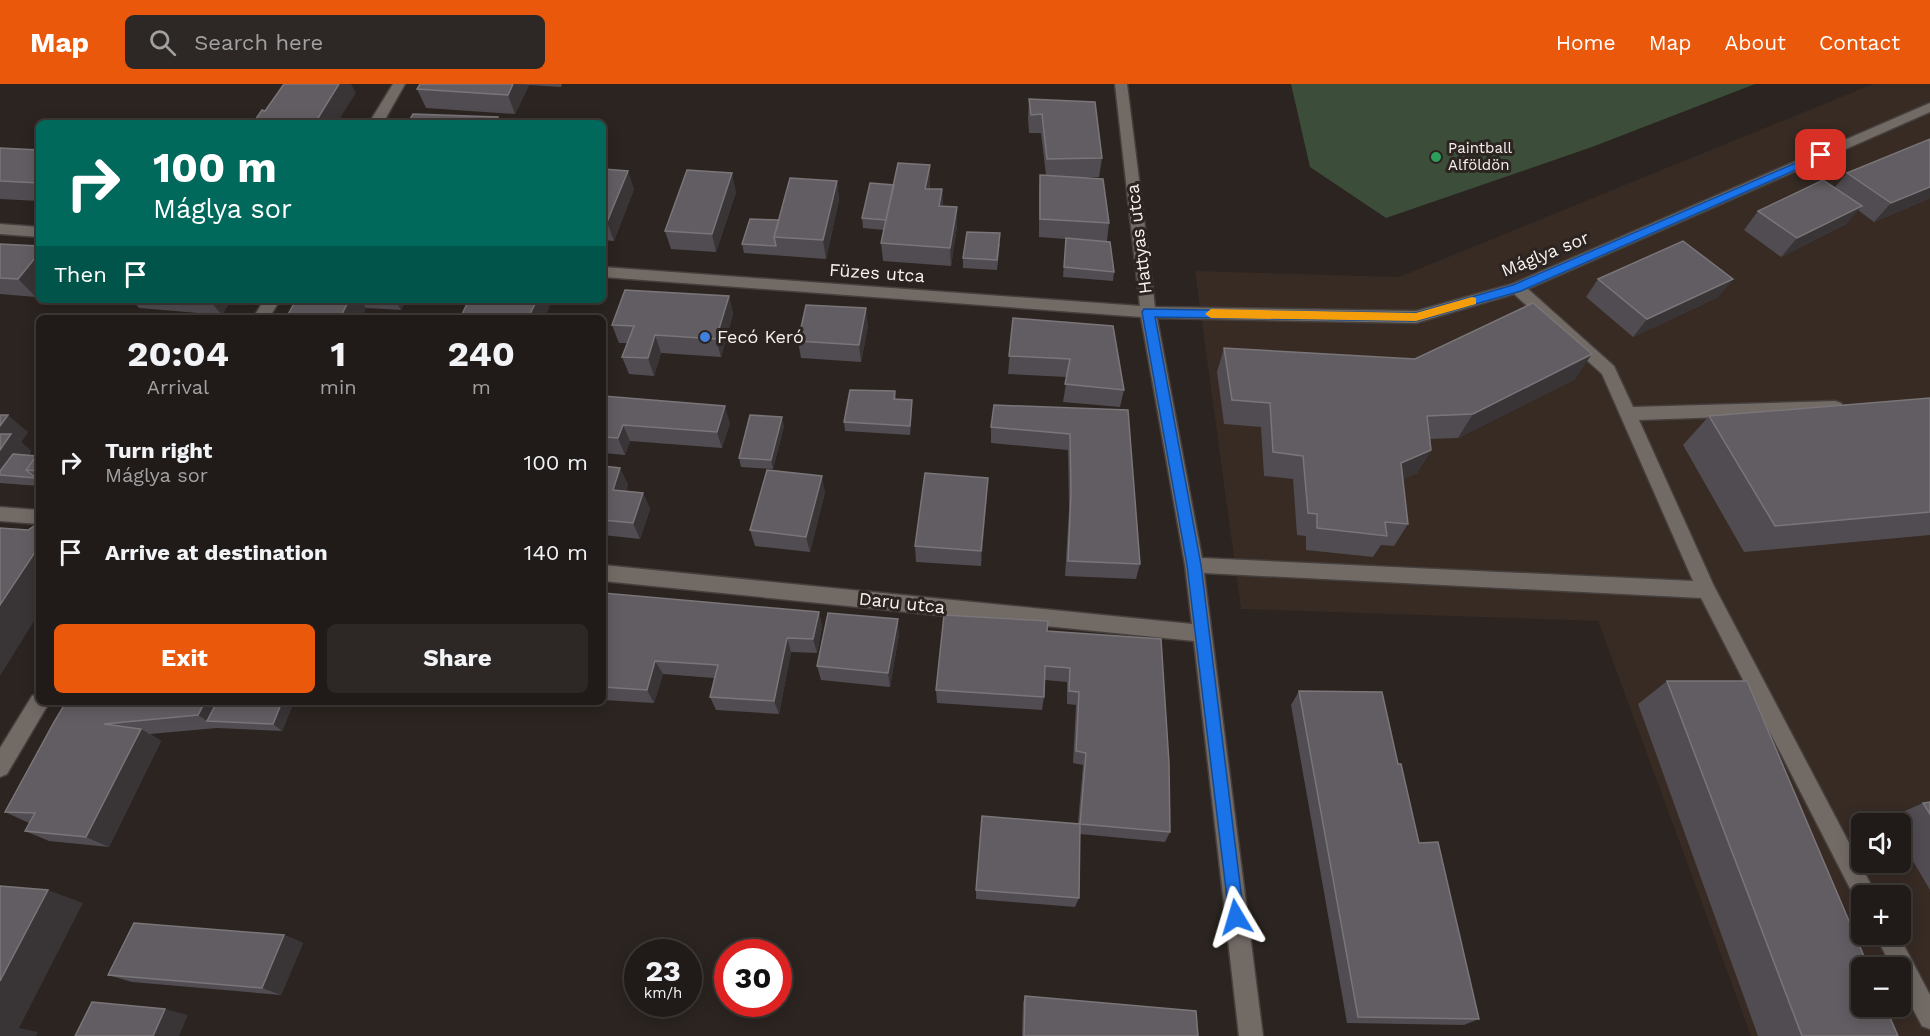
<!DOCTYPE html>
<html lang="en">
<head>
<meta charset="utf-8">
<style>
	:root { --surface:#201b18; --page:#2d2825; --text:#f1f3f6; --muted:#a2a1a2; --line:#3d3937; --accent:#ea580c }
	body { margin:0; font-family:"Work Sans",sans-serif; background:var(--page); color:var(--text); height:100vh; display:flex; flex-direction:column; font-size:22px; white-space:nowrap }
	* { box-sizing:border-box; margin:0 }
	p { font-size:20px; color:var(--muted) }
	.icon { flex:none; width:33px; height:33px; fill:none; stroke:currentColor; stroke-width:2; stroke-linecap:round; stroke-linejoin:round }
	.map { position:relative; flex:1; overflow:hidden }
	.sheet { position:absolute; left:36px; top:231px; width:570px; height:390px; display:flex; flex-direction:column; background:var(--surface); border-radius:9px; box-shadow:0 3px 15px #0003,0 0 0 2px var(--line) }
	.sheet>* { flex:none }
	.banner { position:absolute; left:36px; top:36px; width:570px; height:183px; border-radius:9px; box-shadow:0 3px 15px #0003,0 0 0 2px var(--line); background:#00695c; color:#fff; overflow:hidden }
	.buttons { position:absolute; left:1851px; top:729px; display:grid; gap:12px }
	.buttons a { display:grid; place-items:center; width:60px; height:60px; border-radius:9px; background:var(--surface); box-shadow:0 3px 15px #0003,0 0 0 2px var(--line); font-size:30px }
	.speed { position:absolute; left:624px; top:855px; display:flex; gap:12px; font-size:30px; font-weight:700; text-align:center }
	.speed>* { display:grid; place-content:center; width:78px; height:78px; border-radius:50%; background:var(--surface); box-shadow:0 3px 15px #0003,0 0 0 2px var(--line); line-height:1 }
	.speed small { font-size:15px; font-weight:400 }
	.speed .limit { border:9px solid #d22; background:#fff; color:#111 }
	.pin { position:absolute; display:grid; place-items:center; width:51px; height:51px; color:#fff; margin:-26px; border-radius:12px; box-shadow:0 3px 9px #0006 }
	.me { position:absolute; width:66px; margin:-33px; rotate:353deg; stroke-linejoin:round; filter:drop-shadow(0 0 4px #0008) }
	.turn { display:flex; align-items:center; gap:21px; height:126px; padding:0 18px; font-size:27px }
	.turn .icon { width:78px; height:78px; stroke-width:2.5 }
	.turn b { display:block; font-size:42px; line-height:51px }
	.then { display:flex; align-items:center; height:57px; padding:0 18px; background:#0003; gap:12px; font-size:22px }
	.eta { display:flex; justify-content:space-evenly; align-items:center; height:102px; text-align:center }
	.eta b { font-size:36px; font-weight:700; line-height:42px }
	.cta { display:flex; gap:12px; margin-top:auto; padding:12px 18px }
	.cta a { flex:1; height:69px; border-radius:9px; background:var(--accent); color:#fff; font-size:24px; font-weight:700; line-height:69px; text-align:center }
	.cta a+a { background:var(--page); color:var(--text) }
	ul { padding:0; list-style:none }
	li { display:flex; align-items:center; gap:18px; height:90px; padding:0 18px }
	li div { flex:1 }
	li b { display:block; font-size:22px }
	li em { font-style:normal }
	header { display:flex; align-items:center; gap:36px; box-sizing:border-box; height:84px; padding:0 30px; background:var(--accent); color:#fff }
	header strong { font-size:28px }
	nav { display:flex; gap:33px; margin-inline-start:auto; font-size:21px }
	.search { width:420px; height:54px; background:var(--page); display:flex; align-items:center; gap:15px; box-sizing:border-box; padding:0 21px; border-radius:9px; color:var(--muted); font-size:22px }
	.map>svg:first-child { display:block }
</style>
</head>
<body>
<header>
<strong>Map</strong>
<div class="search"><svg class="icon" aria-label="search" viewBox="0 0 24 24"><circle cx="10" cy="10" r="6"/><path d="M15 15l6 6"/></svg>Search here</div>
<nav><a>Home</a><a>Map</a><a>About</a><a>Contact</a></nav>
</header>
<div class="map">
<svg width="1930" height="952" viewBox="0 0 1930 952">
	<rect width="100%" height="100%" fill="#2b2420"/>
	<path fill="#372b24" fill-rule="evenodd" d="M1873,0h57v952h-179l-153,-415 -357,-12 -46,-338 204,6zM1862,740h38v38h-38zM1862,812h38v38h-38zM1862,884h38v38h-38z"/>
	<path fill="#3c4e39" d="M1291,0h464l-163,63 -206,71 -76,-51z"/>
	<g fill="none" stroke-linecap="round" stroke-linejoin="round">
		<g stroke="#453f3d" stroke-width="3">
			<path id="minor" d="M393,0h12l-22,39h-14z
				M1115,0h12l28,223 261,4 96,-27 418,-181v9l-402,177 86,77 19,41 202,-6 6,2 2,4 -2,4 -6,2 -196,7 75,166 163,310h-15v9l-4,-1 -157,-306 -497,-25 59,463h-24l-45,-395 -591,-60v-16l589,59 -7,-59 -44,-248 -538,-40v-10l537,39zM1514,210l88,80 91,207 -491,-23 -45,-240 259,5z
				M0,140l39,3v10l-39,-3z
				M264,216h16l-11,18h-16z
				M0,423l39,3v14l-39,-3z
				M39,609v9h10l-3,6 -39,66 -7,3v-29l32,-52z
				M1875,850h23l32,61v34l-8,-3 -22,-41v-17h-8z"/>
		</g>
		<use href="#minor" fill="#726a65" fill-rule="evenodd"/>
	</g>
	<path fill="#504c51" d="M420,0h142l-1,3 -32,-2 -14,29 -89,-6 -9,-19z
		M1029,15l73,59 -3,19h-23l33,46 -2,18 7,31 -1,9 -50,-4 3,-38 -27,-2v-43l1,-19h6l-5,-42h-12l-1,-15z
		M0,64l39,2v51l-39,-2z
		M603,85l31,20 -20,52 -11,-1z
		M1847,89l83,25 -56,24 -16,-12 -12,14 -65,33 -37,-27 14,-19 77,-24z
		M837,97l2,19 -13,59 -82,-6 -2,-9z
		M930,100v5h12l1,17 14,20 -6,40 -68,-5 -2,-18 3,-13 -21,-2 -1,-10 32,-33z
		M736,108l-20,60 -45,-3 -6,-18z
		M1000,159l-3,27 -34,-2v-10z
		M0,160l36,53 -36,-3z
		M1598,195h135l-15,18 -85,40 -47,-40z
		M729,212l4,18 -12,43 -60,-4 -7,23 -25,-2 -7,-17 5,-14h-8l-7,-18z
		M132,216h99l-9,15 -83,-7z
		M296,216h110l-5,10 -35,-2 -5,10h-75z
		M1013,234l111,72 -4,17 -57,-5 4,-25 -59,-3z
		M868,242l-7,36 -60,-4 -3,-17z
		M1224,264l351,31 -117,59 -28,1 1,11 -14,23 -14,6 5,45 -14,22 -13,-1 -8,12 -67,-7v-14l-9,-1 -4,-56 -29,-3 -3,-49 -37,-3 -7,-52z
		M895,307l1,8 16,1v9l-2,26 -65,-4 -1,-9z
		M603,312l127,27 -8,25 -92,-7 -5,14 -22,-2z
		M1930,314v137l-186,17 -61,-107 26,-29z
		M1128,326l12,154 -4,15 -71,-3 4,-67 -1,-59 -77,-7v-16z
		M0,331l28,17 -7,10 10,9 -2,4 7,1 3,-4v34l-39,-3z
		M784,342l-11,43 -32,-2 -2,-9z
		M603,382l25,18 -2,7 17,2 7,16 -10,30 -37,-4z
		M825,408l-15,60 -55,-6 -5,-16z
		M987,410l-6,72 -65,-4 -1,-16z
		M603,509l216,19 3,15 -5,26 -26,-1 -12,62 -63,-4 -6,-13 4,-19 -51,-4 -9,29 -51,-3z
		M1047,547l123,201 -5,10 -85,-8 -1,64 -4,9 -99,-8v-9l102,-67 5,-58 -10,-2 3,-58 -9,-1v-22l-22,-2 -1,17 -2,13 -105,-7 -1,-13z
		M899,550l-9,53 -69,-7 -4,-14z
		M1667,597l231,355h-140l-120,-332z
		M1299,607l99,73 21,79 60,176 -15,6 -117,-2 -56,-318z
		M294,618l-12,29 -65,-3 -67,6 11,7 -52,106 -60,-6 -24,-10 4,-8 -24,-11 49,-90z
		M1930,718v88l-30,-51v-15h-8l-3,-6 34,-15z
		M284,851l19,8 -22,52 -149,-13 -24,-7z
		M1025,912l173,40h-176l1,-33z"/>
	<path fill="#393436" d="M339,0h12l5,9 -19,30h-22z
		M513,0l16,1 -14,29 -7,-19z
		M498,33l3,6h-6z
		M930,81v19l-4,23 -1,-18z
		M628,87l6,18 -20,52 -7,-19z
		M732,89l4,19 -20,60 -4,-18z
		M837,97l2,19 -13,59 -3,-19z
		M1930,103v11l-56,24 17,-19z
		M942,105l1,19 -4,-2z
		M1862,122l-16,18 -65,33 16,-19z
		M957,123v19l-6,40 -1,-18z
		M39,169v40l-3,4 -18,-18z
		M1733,195l-15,18 -85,40 14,-18z
		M729,212l4,18 -12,43 -5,-18z
		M209,216h22l-9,15z
		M349,216h12l5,8 -5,10h-21z
		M395,216h11l-5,10z
		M537,216h15l-7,18h-17z
		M866,224l2,18 -7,36 -2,-17z
		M655,251l6,18 -7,23 -6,-18z
		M1592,270l-17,25 -117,59 15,-24z
		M912,316v9l-2,26v-9z
		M725,322l5,17 -8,25 -5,-16z
		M8,331l20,17 -7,10 10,9 -18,25 -13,-1v-49z
		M782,333l2,9 -11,43 -2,-9z
		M623,341l7,16 -5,14 -7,-17z
		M1431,366l-14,23 -29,13 13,-23z
		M620,384l8,16 -7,22 -8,-16z
		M822,392l3,16 -15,60 -4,-15z
		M988,394l-1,16 -6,72v-15z
		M643,409l7,16 -10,30 -7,-16z
		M39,464v65l-39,63v-71l37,-56z
		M819,528l3,15 -5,26 -4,-14z
		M898,535l1,15 -9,53 -2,-14z
		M787,554l4,14 -12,62 -5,-13z
		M655,577l8,13 -9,29 -7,-13z
		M205,618h25l-23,19 -9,-6z
		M282,618h12l-12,29 -9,-7z
		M141,645l20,12 -52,106 -23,-10z
		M48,806l35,13 -64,125 19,4 -2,4h-36v-55z
		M284,851l19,8 -22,52 -19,-7z
		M165,925l23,6 -9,21h-26z"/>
	<path fill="#625d62" stroke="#797578" stroke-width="1.5" d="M284,0h55l-24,39h-62l9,-13 3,1z
		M420,0h93l-5,11 -91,-6z
		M1029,15l66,3 7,56 -55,1 -5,-45 -11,1z
		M413,30l85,3 -3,6h-87z
		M1930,55v48l-39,16 -44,-30z
		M0,64l39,2v33l-39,-2z
		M898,79l32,2 -5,24h17l-3,17 18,1 -7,41 -69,-5z
		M603,85l25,2 -21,51h-4z
		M687,86l45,3 -20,61 -47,-3z
		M1040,91l63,4 6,44 -69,-4z
		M790,94l47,3 -14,59 -49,-3z
		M1823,96l39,26 -65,32 -39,-27z
		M870,99l24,2 -8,35 -24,-2z
		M750,135l29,1 -5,17 2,9 -34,-2z
		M967,148l33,1 -3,27 -34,-2z
		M1066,154l44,4 4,30 -50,-5z
		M1683,157l50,38 -86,40 -49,-40z
		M0,160l39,2v7l-21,26 -18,-1z
		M625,206l104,6 -13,43 -61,-4 -7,23 -26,-1 12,-31 -22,-1z
		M296,216h53l-9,18h-54z
		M469,216h68l-9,18h-68z
		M1533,219l59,51 -119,60 -46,2 4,34 -30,13 7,61 -23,-2 2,14 -70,-8v-14l-9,-1 -5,-57 -30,-4 -3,-49 -38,-3 -8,-52 191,11z
		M806,221l60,3 -7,37 -61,-4z
		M1013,234l100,8 11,64 -59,-6 5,-25 -61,-3z
		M850,306l45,1 -1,8 18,1 -2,26 -66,-4z
		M603,312l122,10 -8,26 -94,-7 -5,13 -15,-1z
		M1930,314v114l-155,14 -66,-110z
		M994,321l134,5 12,154 -72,-3 3,-68 -1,-59 -79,-7z
		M0,331h8l-8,11z
		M750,331l32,2 -11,43 -32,-2z
		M0,350h11l-11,16z
		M39,368v19l-13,-1z
		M13,370l23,2 -10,14 10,8 -36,-3v-4z
		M603,382l17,2 -7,22 30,3 -10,30 -30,-3z
		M767,386l55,6 -16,61 -56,-7z
		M925,389l63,5 -7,73 -66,-5z
		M37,440l2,1v23l-2,1 -37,56v-77l28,2z
		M603,509l216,19 -6,27 -26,-1 -13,63 -64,-4 8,-32 -63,-4 -8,29 -44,-3z
		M828,529l70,6 -10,54 -71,-7z
		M944,531l104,6 -1,10 114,8 8,124 1,69 -90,-8 6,-71 -10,-2 3,-59 -10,-1 1,-23 -25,-2 -1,31 -108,-7z
		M1667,597h80l122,287h-7v38h23l13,30h-96z
		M1299,607l83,1 16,72h3l18,79 19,-1 41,177 -121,-2z
		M66,618h139l-7,13 -94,9 37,5 -55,108 -61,-6 10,-18 -30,-1 49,-90z
		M217,618h65l-9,22 -66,-3z
		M1930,718v12l-7,-11z
		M982,732l98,8 -1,74 -103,-8z
		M0,802l48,4 -48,91z
		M134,839l150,12 -22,53 -154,-13z
		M1025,912l171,15 2,25h-174z
		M92,918l73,7 -12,27h-78z"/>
	<path fill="#1a73e8" stroke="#114b97" stroke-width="1.5" d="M1821,68l6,3 -2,2 -304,134 -105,30 -261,-4 46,248 43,352 -2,6 -6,3 -6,-3 -43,-358 -45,-253 2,-3 272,4 97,-28z"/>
	<path fill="#f59e0b" d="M1472,213l4,1v6l-60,17 -205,-3 -6,-4 6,-5 205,4z"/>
	<circle fill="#2e9e5b" stroke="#2b2420" stroke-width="2" cx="1436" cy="73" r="6"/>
	<circle fill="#3f7fe0" stroke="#2b2420" stroke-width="2" cx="705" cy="253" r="6"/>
	<g text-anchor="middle" stroke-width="6" stroke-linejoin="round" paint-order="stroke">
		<g font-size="15" fill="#f7f2f0" stroke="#2b2420" text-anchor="start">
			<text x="1448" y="69">Paintball<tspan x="1448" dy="17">Alföldön</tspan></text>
		</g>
		<g font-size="18" fill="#f7f2f0" stroke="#2b2420">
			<text transform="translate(1139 155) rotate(-97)" y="6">Hattyas utca</text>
			<text transform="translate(1545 170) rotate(-22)" y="6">Máglya sor</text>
			<text transform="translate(877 189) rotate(4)" y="6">Füzes utca</text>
			<text transform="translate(902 519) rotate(6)" y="6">Daru utca</text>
		</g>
		<g font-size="18" fill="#f7f2f0" stroke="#2b2420" text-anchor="start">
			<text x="717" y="259">Fecó Keró</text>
		</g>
	</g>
</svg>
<div class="buttons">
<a><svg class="icon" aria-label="sound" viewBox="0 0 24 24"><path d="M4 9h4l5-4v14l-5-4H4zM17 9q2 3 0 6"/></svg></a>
<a>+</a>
<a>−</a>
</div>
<div class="speed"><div>23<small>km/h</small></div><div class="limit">30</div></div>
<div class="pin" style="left:1821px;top:71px;background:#d93025"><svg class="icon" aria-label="arrive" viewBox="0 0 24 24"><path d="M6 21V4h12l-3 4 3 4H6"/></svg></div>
<svg class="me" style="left:1236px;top:833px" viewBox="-20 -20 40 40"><path d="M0-17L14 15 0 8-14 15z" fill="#1a73e8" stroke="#fff" stroke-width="4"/></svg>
<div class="banner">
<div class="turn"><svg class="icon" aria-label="right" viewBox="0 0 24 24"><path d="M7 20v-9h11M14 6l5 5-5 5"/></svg><div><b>100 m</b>Máglya sor</div></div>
<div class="then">Then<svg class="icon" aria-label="arrive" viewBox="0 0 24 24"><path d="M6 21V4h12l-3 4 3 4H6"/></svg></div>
</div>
<section class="sheet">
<div class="eta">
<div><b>20:04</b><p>Arrival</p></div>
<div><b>1</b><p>min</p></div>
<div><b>240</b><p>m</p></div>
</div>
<ul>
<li><svg class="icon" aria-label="right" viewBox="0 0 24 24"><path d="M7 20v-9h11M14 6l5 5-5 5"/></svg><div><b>Turn right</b><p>Máglya sor</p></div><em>100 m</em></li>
<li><svg class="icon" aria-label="arrive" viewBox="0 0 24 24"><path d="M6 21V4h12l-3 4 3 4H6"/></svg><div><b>Arrive at destination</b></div><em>140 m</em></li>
</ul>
<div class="cta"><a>Exit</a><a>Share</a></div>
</section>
</div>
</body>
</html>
